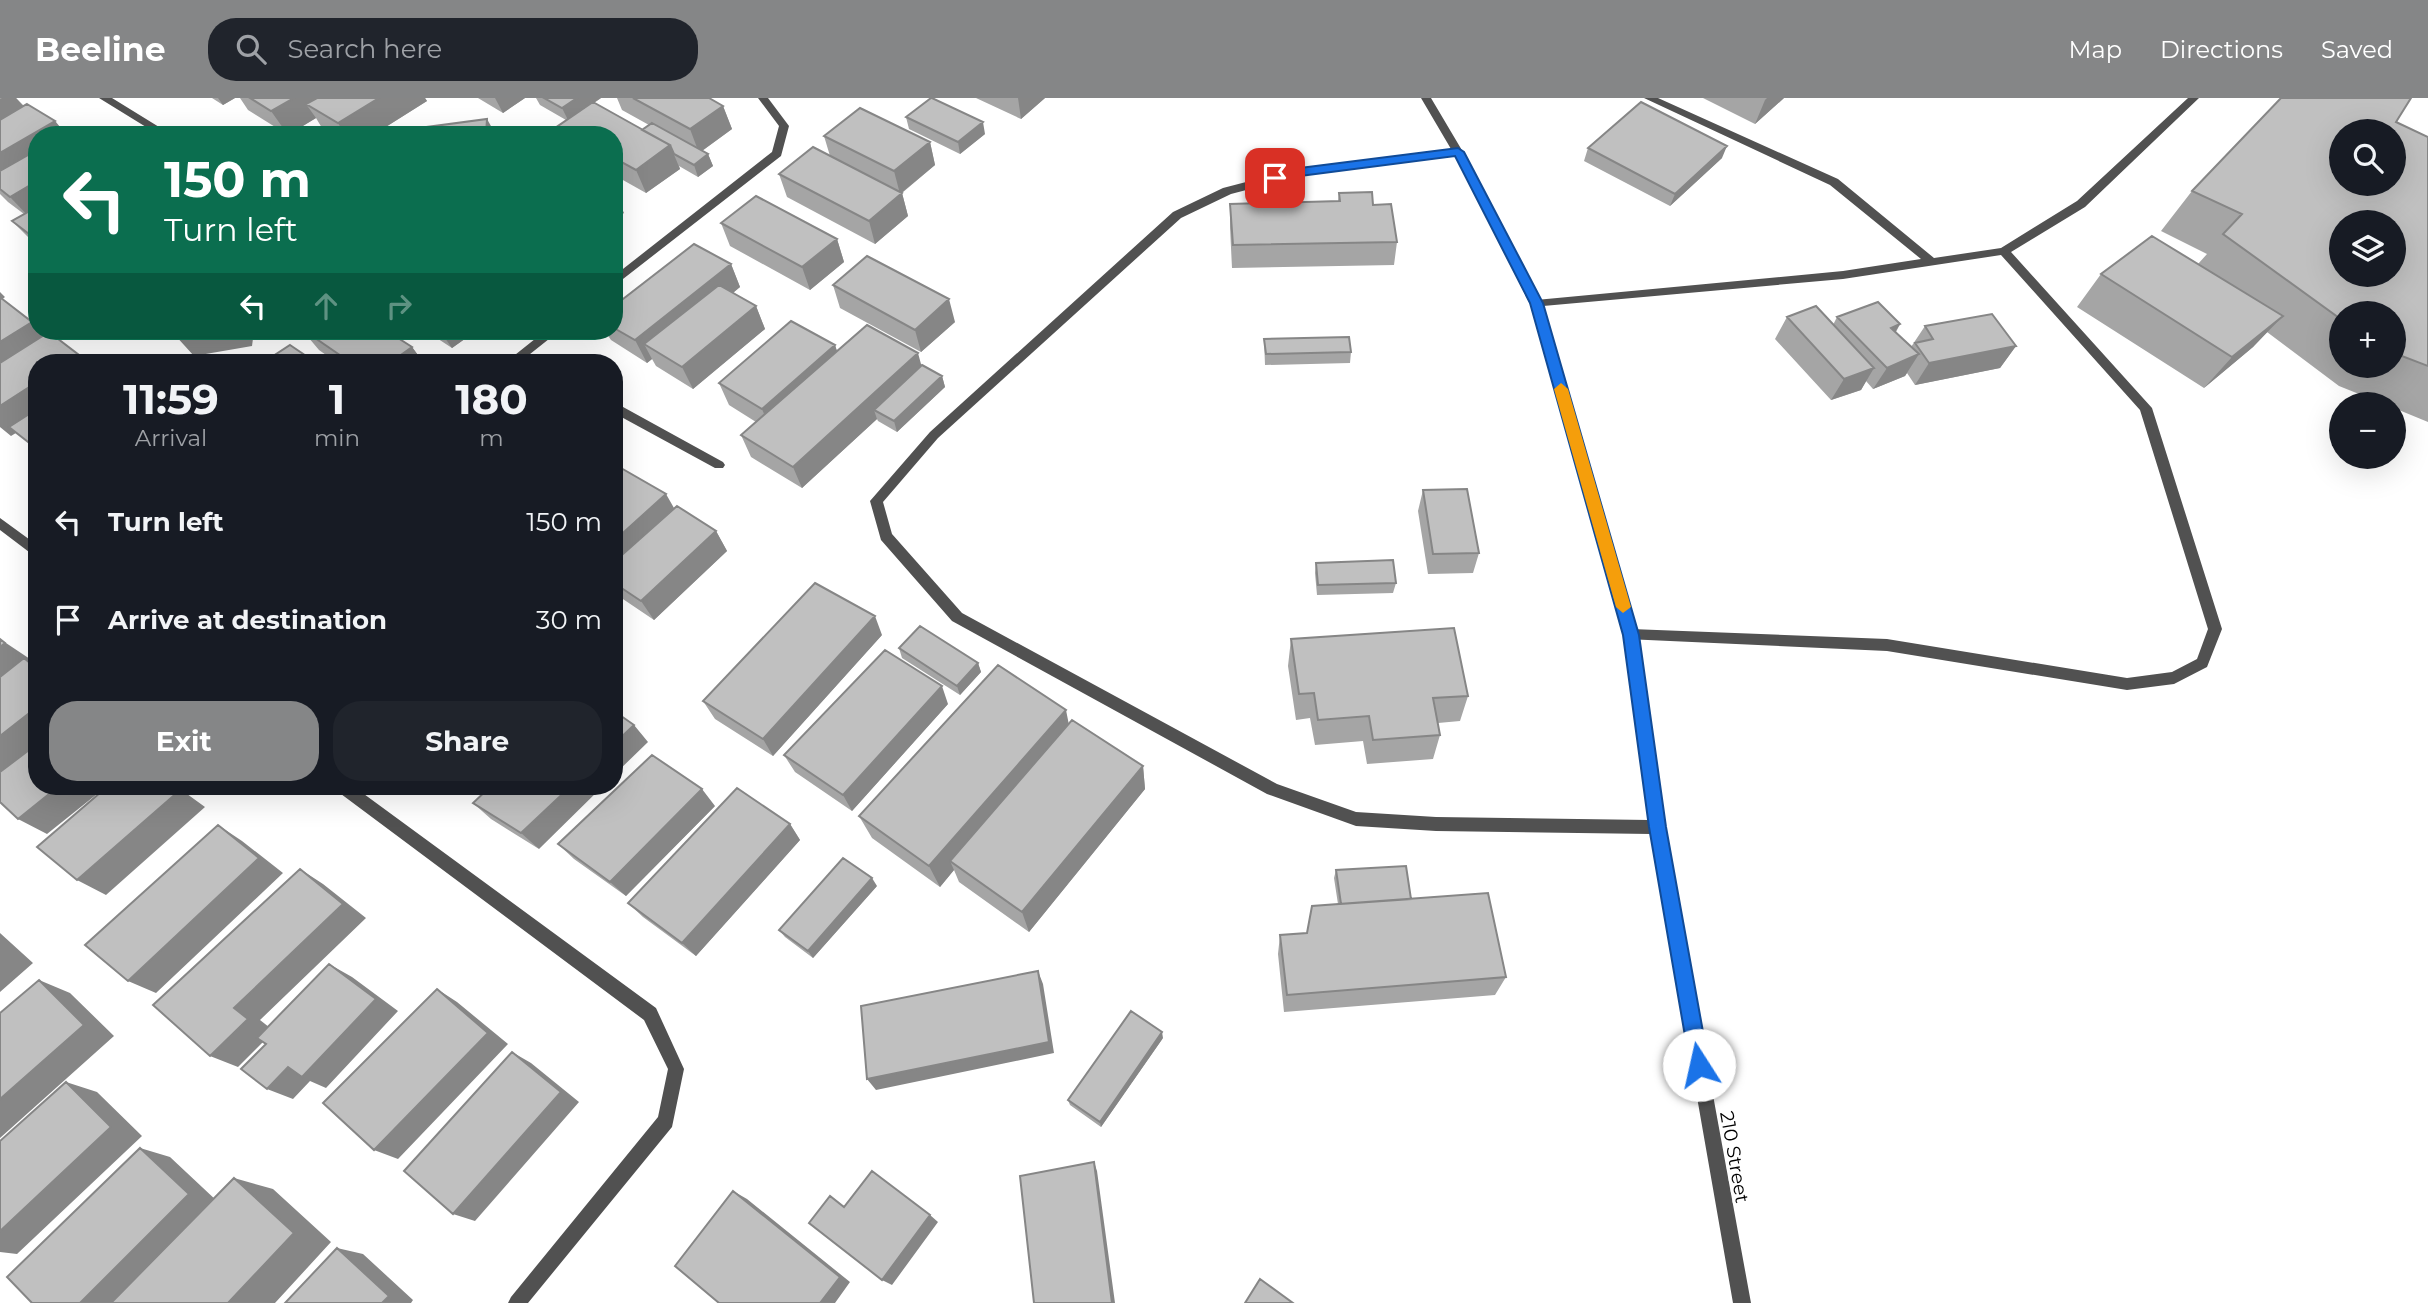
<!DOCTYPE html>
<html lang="en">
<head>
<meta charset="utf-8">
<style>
	:root { --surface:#171b24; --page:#20242c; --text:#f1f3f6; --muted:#9ea1a6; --accent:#858687 }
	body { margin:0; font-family:Montserrat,sans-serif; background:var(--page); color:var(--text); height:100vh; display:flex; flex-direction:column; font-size:26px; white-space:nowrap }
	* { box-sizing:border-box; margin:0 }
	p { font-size:23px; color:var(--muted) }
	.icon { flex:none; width:38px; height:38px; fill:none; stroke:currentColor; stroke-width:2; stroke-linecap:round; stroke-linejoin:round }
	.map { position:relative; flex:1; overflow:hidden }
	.details { position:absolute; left:28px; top:256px; width:595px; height:441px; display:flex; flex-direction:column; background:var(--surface); border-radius:28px; box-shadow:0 7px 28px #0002 }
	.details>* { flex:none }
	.top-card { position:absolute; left:28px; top:28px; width:595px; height:214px; border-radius:28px; box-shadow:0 7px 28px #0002; background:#0b6e4f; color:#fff; overflow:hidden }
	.controls { position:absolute; left:2329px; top:21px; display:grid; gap:14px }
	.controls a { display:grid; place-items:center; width:77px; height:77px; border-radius:50%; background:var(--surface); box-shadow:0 7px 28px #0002; font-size:35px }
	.pin { position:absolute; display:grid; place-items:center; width:60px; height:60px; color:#fff; margin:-30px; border-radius:14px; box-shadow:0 4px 10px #0006 }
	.me { position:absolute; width:77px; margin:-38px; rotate:350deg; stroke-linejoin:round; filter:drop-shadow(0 0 5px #0008) }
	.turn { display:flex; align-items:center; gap:24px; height:147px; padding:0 21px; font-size:32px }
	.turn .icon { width:91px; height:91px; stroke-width:2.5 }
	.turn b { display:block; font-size:49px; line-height:60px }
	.lanes { display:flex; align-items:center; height:66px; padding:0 21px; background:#0003; justify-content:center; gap:35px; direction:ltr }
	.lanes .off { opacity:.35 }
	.eta { display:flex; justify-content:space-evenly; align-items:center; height:119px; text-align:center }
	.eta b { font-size:42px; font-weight:700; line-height:49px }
	.cta { display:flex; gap:14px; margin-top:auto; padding:14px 21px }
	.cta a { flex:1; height:80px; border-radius:28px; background:var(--accent); color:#fff; font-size:28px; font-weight:700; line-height:80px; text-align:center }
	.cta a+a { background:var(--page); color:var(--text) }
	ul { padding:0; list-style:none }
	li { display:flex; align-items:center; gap:21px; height:98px; padding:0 21px }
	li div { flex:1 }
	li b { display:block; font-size:26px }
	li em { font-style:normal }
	header { display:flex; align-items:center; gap:42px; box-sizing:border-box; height:98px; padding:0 35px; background:var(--accent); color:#fff }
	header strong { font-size:33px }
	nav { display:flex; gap:38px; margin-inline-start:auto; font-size:24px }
	.search { width:490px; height:63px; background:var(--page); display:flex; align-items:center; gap:18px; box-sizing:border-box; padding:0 24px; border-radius:28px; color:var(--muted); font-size:26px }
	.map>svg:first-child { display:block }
</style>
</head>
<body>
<header>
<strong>Beeline</strong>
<div class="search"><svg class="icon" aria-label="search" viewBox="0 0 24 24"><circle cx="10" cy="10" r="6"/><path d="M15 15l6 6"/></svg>Search here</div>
<nav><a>Map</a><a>Directions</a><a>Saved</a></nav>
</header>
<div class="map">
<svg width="2428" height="1205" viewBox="0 0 2428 1205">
	<rect width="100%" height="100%" fill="#fff"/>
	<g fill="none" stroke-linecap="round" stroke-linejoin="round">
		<path fill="#515151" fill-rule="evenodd" d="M1644,0h14l180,81 96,79 67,-10 76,-47 111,-103h11l-114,109 -74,45 141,156 70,221 -15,38 -33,17 -47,6 -240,-39 -261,-12 -2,-4 2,-4 5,-2 256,10 240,39 45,-6 25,-13 11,-30 -68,-219 -139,-155 -158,24 -311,28v-6l4,-1 307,-29 78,-12 -91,-74z"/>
		<path fill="#515151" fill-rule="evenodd" d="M99,0h13l60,37h-13z
			M758,0h10l21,28 -8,30 -167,130v-10l158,-124 7,-26z
			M1421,0h10l32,54 79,152 96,331 26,192 87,476h-18l-82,-469 -215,-3 -80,-5 -89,-32 -315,-173 -71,-81 -11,-39 60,-69 243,-220 50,-24 77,-20 151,-19zM1455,58l75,148 94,331 25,185 -213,-3 -80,-5 -79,-28 -315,-171 -70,-79 -9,-32 55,-64 243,-220 50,-24 69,-18z
			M545,233h14l-39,31h-14z
			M614,304l109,60 2,3 -2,3h-8l-101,-55z
			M0,420l37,27v13l-37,-28z
			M335,688h18l303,222 28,61 -12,58 -144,176h-20l3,-6 147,-180 10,-48 -24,-49 -307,-229z"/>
	</g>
	<path fill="#a5a5a5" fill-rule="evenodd" d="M0,0h16l8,8 31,15 11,13 7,1h-36v111l-25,-25 12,-7 -16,-12 -8,-8z
		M212,0h23l-12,7z
		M240,0h185l2,3 -54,34h-40l-11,-7 -6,-10 -28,17 -40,-25z
		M478,0h47l-22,15z
		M536,0h65l-7,5 48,27 7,-5 -27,-15 -5,-12h92l14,8 9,23 -30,22 6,3 5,12 -15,11 -19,-11 1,3 -34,24 -32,-18v-40h-52l-4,-9 8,-6 -26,-15z
		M976,0h69l-24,21z
		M1703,0h81l-29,26z
		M906,19l79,17 -25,20 -51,-25z
		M2396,24l32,15v285l-34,-14v-4h-10l-45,-18 -72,-54 -14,15 -49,41 -127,-81 24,-33 97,-10 9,-10 -46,-23 31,-40zM2342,215h52v53h-52z
		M824,38l106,6 5,23 -33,28 6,23 -33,28 -88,-47 -8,-23 51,-18z
		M1588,50l134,10 -52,48 -86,-45z
		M1339,95l34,12 24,37 -3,23 -162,3 -2,-41v-23l108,-3z
		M721,125l116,16 7,23 -34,28 -80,-44z
		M731,166l9,23 -7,6 23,13 9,23 -72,60 -37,-23 -4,-7 -5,4 -36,-23 -6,-9h9v-25z
		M833,187l122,37 -34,30 -81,-44z
		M1787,219l46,8 4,-8 63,7 -4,8 15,15 14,-21 91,20 -16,22 -85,17 -8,-12 -2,3 -32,13 -7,-8 -5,9 -30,10 -56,-61z
		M303,233h84l25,16 11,15h-87l-17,-12z
		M426,233h50l-24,17z
		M1264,241l87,13 -1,11 -85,2z
		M835,247l2,6 84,15 21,10 3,11 -48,45 -19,-11 -1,-2 -75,69 -51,-31 -10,-22 15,-13 -27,-17 -10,-22z
		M614,366l60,45 42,22 11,20 -73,69 -40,-27z
		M1423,392l56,63 -6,20 -45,1 -10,-63z
		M1316,465l80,20 -3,10 -76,2 -2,-22z
		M882,537l-109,121 -58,-37 -12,-18z
		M1291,541l177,57 -8,25 -22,2 2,12 -7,24 -66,5 -4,-23 -48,4 -5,-27 -14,2 -8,-54z
		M899,550l79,15 3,9 -21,23 -58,-37z
		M948,606l-96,107 -57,-39 -11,-17z
		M1069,626l74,42 2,23 -116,143 -70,-50 -5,-12 -14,17 -68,-49 -13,-22z
		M491,688l48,63 -48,-30 -18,-16z
		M715,708l-89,90 -52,-37 -16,-15z
		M790,726l10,16 -104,116 -53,-39 -15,-14z
		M1336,772l75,29 95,78 -11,18 -211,17 -6,-58 2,-19 27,-2 31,-29 -4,-26z
		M877,788l-64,72 -28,-21 -6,-7z
		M1163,940l-62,89 -31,-22 -2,-5z"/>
	<path fill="#868686" d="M2,0h14l16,18 -32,19v-36z
		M218,0h17l-12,7z
		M294,0h54l-42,6 10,14 -28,17 -17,-24z
		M379,0h46l2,3 -54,34h-28l-7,-12z
		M495,0h30l-22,15z
		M577,0h24l-33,22 -6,-12z
		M1018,0h27l-24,21z
		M1767,0h17l-29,26 10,-24z
		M723,8l9,23 -33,24 -9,-24z
		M487,21l9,16h-10z
		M55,23l11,14h-29v32l-37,22v-36z
		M983,24l2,12 -25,20 -2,-12z
		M930,44l5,23 -35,29 -6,-23z
		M670,47l10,24 -34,24 -10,-23z
		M1727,48l-5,12 -52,48 5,-12z
		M708,56l5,12 -15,11 -4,-12z
		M37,83v36l-5,3 -22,-23z
		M614,94l10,21 -10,7z
		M902,95l6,23 -33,28 -6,-23z
		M837,141l7,23 -34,28 -8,-23z
		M731,166l9,23 -81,66 -15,-9 8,15 -5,4 -12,-23z
		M0,194l5,5 -5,4z
		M949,201l6,23 -34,30 -6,-22z
		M756,208l9,23 -72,60 -11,-22z
		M2283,218l-30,31 -49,41 28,-31z
		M32,224l5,4v5h4l14,13 -55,35v-37z
		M1900,226l-13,22 4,-18z
		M192,233h62l-2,15 -58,10 -20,-22z
		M440,233h36l-24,17z
		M835,247l7,22 -71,64 -9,-22z
		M2016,248l-16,22 -85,17 14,-22z
		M412,249l11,15h-32z
		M918,255l6,22 -50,35 3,9 -75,69 -9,-21z
		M1919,256l-14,22 -32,13 14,-21z
		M79,257l8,7h-19z
		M1874,270l-13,22 -30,10 13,-21z
		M942,278l3,11 -48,45 -3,-11z
		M37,284v38l-26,16 -11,-9v-21z
		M666,396l12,21 -64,58v-32z
		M716,433l11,20 -73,69 -13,-19z
		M875,518l7,19 -109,121 -10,-17z
		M0,541l33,22 -2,2 6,4v2l-37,19z
		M978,565l3,9 -21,23 -3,-9z
		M942,588l6,18 -96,107 -9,-16z
		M37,609v40l-37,29v-40z
		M1066,612l5,25 -121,126 4,9 -14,17 -11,-21z
		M634,627l14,17 -34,33v-31z
		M1143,668l2,23 -116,143 -7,-20z
		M59,688h48l-60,48 -29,-15z
		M173,688h3l29,21 -99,88 -29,-15z
		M475,688h9l-4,4z
		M571,688h32l-64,63 -18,-16z
		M702,691l13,17 -89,90 -16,-14z
		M790,726l10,16 -104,116 -14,-13z
		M218,727l24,16 41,32 -127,120 -28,-12z
		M300,771l23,15 43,34 -106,102 14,11 -36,36 -28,-11 24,-48z
		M872,780l5,8 -64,72 -5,-7z
		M0,835l33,30 -33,29z
		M329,866l23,13 46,34 -72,77 -16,-7 -17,18 -26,-10z
		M1038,873l5,13 11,69 -178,37 -9,-11z
		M39,882l31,13 44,43 -114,102v-39z
		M437,891l20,13 51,42 -110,115 -24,-9z
		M1162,934l1,6 -62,89 -1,-5z
		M512,954l19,11 48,39 -104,119 -22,-7z
		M66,984l31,10 45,44 -125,118 -17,-2v-21z
		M140,1050l30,9 48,45 -100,101h-38z
		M1094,1064l3,9 18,132h-3z
		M234,1080l39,11 58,53 -56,61h-47z
		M733,1093l14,8 103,83 -15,21h-15z
		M930,1117l8,7 -46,63 -10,-5z
		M337,1150l26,6 50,46 -2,3h-29z"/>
	<path fill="#c0c0c0" stroke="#868686" stroke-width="2" fill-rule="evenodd" d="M250,0h44l-23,13z
		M317,0h62l-41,25 -32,-19z
		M544,0h33l-15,10z
		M633,0h76l14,8 -33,23z
		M931,0h1l51,24 -25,20 -52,-25z
		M2281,0h130l-15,24 32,15v229l-34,-13v-40h-52v7l-119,-86 19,-20 -50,-23zM2342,33h52v53h-52zM2342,124h52v53h-52z
		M593,4l77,43 -34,25 -22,-12v-23h-40l-16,-9z
		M1641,4l86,44 -52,48 -87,-46z
		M27,6l28,17 -55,32v-33z
		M860,10l70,34 -36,29 -70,-35z
		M487,21l-1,16h-104v-2z
		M652,25l56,31 -14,11 -20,-11 -4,-9 -28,-15z
		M813,49l89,46 -33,28 -90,-47z
		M37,52v31l-27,16 -10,-8v-18z
		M1372,94l1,13 18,-1 6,38 -164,3 -3,-41 110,-3 -1,-8z
		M756,98l81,43 -35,28 -81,-44z
		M37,109v33l-25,-19z
		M2152,138l131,80 -51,41 -131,-83z
		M694,146l37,20 -96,76 -21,-12v-22z
		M867,158l82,43 -34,31 -82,-45z
		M719,187l37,21 -74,61 -38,-23z
		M1,200l31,24 -32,20v-43z
		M1878,204l22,22 -9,4 28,26 -32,14 -50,-51z
		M1816,208l58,62 -30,11 -57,-62z
		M1992,216l24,32 -87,17 -14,-20 18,-4 -8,-13z
		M791,223l44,24 -73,64 -43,-26z
		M867,227l51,28 -125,114 -52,-32z
		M174,233h18l-18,3z
		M305,233h82l25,16 -21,15h-41z
		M49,234l30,23 -11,7h-31v20l-37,24v-43z
		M1349,239l2,15 -85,2 -2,-15z
		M290,247l25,17h-51z
		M922,267l20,11 -48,45 -20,-11z
		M37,311v40l-28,-22z
		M614,366l52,30 -52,47z
		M1467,391l12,64 -46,1 -10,-64z
		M677,408l39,25 -75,70 -27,-18v-21z
		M1393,462l3,23 -78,2 -2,-22z
		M815,485l60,33 -112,123 -60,-38z
		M920,528l58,37 -21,23 -58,-38z
		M1454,530l14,68 -35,2 7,37 -67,5 -4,-24 -51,4 -4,-27 -15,1 -8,-55z
		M0,541l5,4 -5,4z
		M885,552l57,36 -99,109 -59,-40z
		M24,560l13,11v38l-37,29v-59z
		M998,567l68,45 -137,156 -70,-50z
		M614,613l20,14 -20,19z
		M1072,622l71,46 -121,146 -72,-51z
		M37,646v42h22l-41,33 -18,-17v-30z
		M652,657l50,34 -92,93 -52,-38z
		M108,688h65l6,5 -102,89 -40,-33z
		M491,688h80l-50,47 -48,-30z
		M737,690l53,36 -108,119 -54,-40z
		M218,727l41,33 -131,123 -43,-36z
		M843,760l29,20 -64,73 -29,-21z
		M1406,768l5,33 -70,5 -5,-34z
		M300,771l43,35 -109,104 14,11 -38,37 -57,-51z
		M1488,795l18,84 -219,18 -7,-60 27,-2 5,-27z
		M329,866l47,35 -74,78 -14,-10 -21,22 -26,-20 25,-25 -9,-6z
		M1038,873l11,71 -182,37 -6,-73z
		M39,882l45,45 -84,74v-86z
		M437,891l51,44 -114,117 -51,-47z
		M1131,913l31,21 -62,90 -32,-22z
		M512,954l49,40 -108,122 -49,-43z
		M66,984l45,45 -111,104v-90z
		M140,1050l49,46 -109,109h-48l-25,-26z
		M1094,1064l18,141h-78l-14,-127z
		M872,1073l58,44 -48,65 -73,-57 21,-27 14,11z
		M234,1080l60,55 -66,70h-117z
		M733,1093l107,86 -20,26h-101l-44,-37z
		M337,1150l52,48 -7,7h-97z
		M1260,1181l33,24h-48z"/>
	<path fill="#1a73e8" stroke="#114b97" stroke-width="2" d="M1458,50l6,4 79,151 96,332 27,192 43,238 -3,6 -7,3 -6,-3 -3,-6 -41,-238 -26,-192 -93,-332 -75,-147 -155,20 -25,6 -6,-4 31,-10z"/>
	<path fill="#f59e0b" d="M1561,285l7,6 63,218 -8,6 -7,-6 -62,-218z"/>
	<g text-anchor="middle" stroke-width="6" stroke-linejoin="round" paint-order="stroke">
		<g font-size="19" fill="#000" stroke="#fff">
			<text transform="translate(1735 1059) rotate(80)" y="7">210 Street</text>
		</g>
	</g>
</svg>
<div class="controls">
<a><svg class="icon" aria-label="search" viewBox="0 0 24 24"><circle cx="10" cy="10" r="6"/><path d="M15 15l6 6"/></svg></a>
<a><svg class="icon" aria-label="layers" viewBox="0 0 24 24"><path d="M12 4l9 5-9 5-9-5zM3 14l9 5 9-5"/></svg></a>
<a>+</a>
<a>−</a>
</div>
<div class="pin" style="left:1275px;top:80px;background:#d93025"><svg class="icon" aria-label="arrive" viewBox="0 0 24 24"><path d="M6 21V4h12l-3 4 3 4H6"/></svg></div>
<svg class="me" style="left:1699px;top:967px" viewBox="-20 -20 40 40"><circle r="19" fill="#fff"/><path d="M0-13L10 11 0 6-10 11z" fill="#1a73e8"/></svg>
<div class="top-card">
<div class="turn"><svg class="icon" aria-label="left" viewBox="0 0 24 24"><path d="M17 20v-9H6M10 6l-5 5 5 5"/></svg><div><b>150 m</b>Turn left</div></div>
<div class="lanes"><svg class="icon" aria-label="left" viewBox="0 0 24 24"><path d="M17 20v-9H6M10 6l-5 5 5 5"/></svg><svg class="icon off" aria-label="ahead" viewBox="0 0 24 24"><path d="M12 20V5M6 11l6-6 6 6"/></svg><svg class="icon off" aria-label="right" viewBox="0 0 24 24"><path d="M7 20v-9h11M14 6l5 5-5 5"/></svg></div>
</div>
<section class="details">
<div class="eta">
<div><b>11:59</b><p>Arrival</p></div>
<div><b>1</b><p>min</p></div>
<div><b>180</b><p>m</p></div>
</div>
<ul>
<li><svg class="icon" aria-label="left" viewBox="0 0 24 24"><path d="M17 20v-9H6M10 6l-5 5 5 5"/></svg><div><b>Turn left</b></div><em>150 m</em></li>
<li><svg class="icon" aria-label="arrive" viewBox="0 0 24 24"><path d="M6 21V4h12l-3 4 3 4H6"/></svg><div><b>Arrive at destination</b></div><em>30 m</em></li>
</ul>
<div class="cta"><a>Exit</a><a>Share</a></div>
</section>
</div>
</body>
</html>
